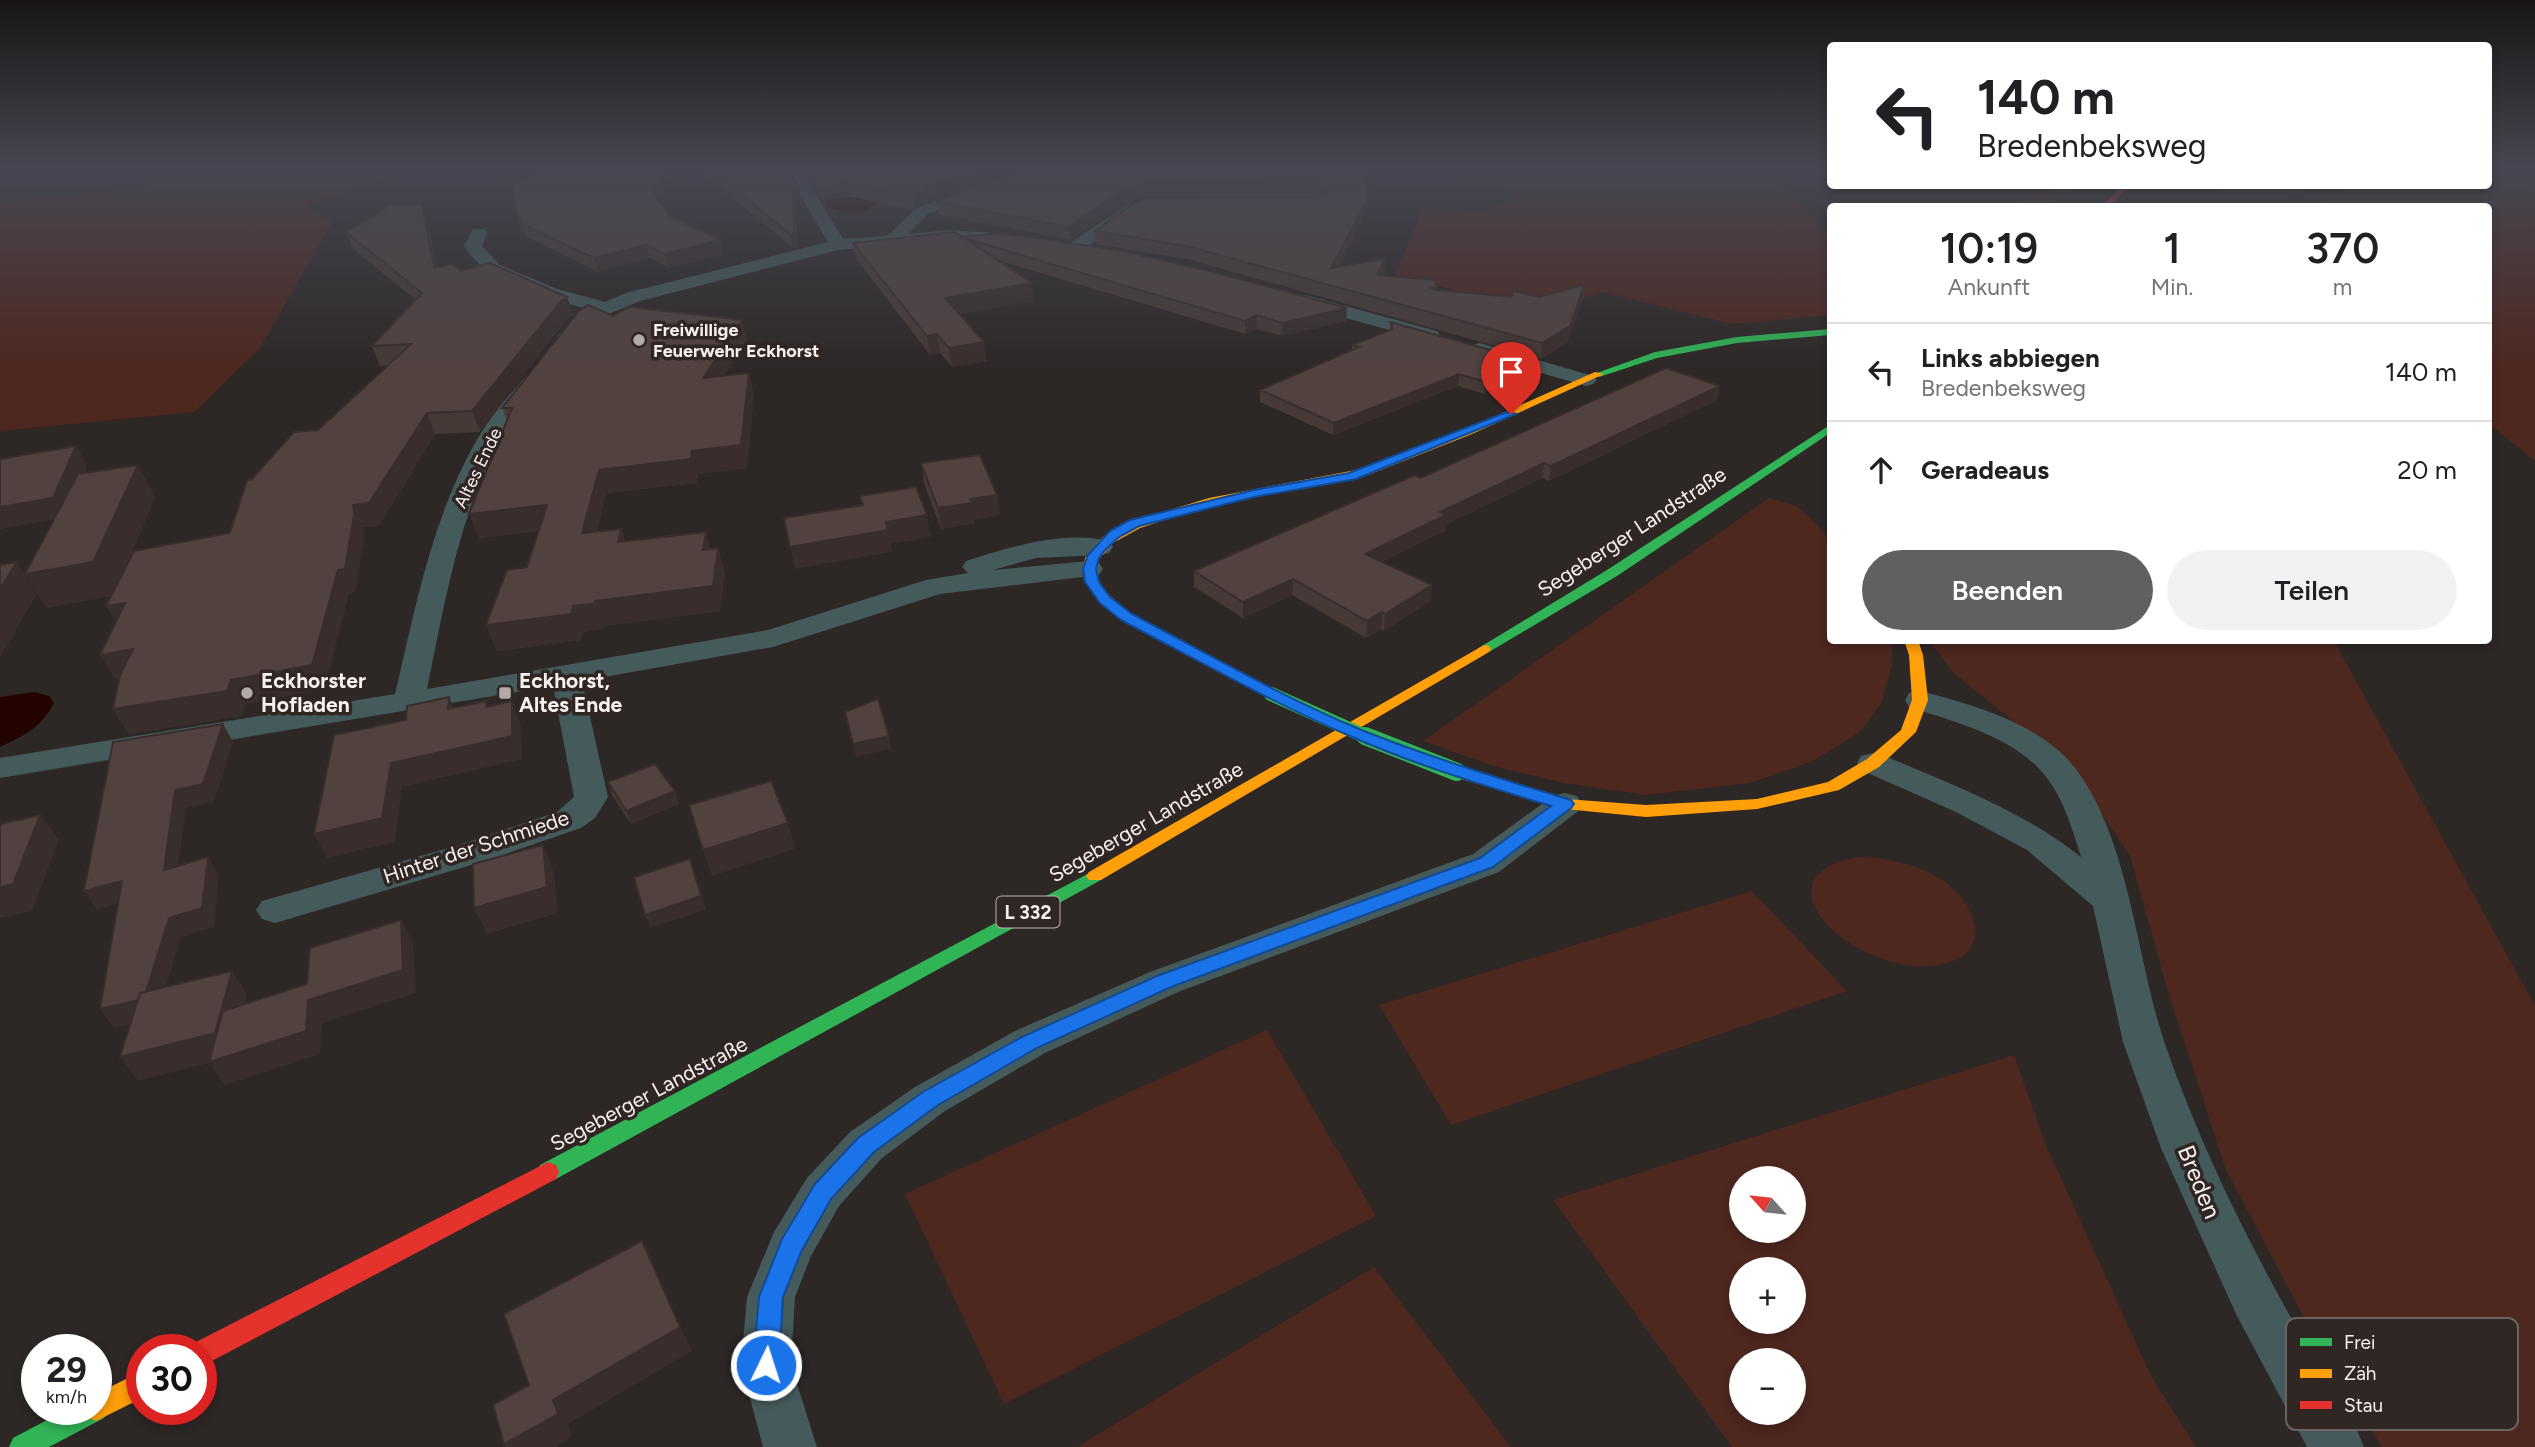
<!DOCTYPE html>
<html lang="de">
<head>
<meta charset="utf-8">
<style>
	:root { --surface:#fff; --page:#f2f2f2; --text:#202124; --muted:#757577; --line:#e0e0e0; --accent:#625f60 }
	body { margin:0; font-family:Figtree,sans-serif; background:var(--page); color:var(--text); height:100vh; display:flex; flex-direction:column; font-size:26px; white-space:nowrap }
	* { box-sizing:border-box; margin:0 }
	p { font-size:23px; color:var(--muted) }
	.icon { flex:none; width:38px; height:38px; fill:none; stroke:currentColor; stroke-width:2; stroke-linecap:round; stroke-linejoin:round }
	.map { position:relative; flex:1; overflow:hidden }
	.sheet { position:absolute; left:1827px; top:203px; width:665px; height:441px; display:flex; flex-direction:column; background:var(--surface); border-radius:7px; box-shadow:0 4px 10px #0003 }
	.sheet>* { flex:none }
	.top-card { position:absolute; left:1827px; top:42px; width:665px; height:147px; border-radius:7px; box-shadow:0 4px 10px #0003; background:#fff; color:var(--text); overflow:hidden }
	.needle { width:46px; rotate:297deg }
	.tools { position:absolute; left:1729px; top:1166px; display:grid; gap:14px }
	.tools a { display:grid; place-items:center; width:77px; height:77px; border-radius:50%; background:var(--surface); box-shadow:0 4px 10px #0003; font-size:35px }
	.speed { position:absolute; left:21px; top:1334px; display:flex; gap:14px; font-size:35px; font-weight:700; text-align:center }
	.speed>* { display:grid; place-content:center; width:91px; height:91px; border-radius:50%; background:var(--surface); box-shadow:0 4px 10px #0003; line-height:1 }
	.speed small { font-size:18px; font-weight:400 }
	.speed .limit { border:10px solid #d22; background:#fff; color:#111 }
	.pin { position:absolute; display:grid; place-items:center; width:60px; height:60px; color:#fff; margin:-72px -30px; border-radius:50% 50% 50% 0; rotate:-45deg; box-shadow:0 0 7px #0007 }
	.pin .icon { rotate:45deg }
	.me { position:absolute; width:77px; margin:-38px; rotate:4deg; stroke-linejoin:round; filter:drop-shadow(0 0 5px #0008) }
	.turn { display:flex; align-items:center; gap:24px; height:147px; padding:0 35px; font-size:32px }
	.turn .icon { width:91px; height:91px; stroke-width:2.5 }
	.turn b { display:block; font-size:49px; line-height:60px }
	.eta { display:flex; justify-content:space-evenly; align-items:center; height:119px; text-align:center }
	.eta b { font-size:42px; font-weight:600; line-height:49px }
	.action { display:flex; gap:14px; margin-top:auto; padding:14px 35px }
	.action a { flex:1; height:80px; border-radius:42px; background:var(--accent); color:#fff; font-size:28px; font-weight:600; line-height:80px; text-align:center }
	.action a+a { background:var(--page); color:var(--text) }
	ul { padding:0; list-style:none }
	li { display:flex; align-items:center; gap:21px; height:98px; padding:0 35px; border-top:2px solid var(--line) }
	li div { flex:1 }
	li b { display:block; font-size:26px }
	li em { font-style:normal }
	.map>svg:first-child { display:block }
</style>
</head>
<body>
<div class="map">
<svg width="2535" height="1447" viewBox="0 0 2535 1447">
	<rect width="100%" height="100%" fill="#2d2726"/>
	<path fill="#4e271f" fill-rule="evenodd" d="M185,169h229l-109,36 27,18 -73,126 -65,63 -194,19v-229l136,-12z
		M1144,169h581l60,17 45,51v78l-97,9 -130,-32 -67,19 -141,-36 28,-67 61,3 39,-16 -76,-21 -136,2z
		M2489,169h46v292l-46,-37 -1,-218h-170l-2,-2 39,-18h133z
		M2076,186l-25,20h-46l32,-12z
		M1769,498l27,8 20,17 14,18v99l62,3v22l-10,37 -22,30 -47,29 -63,22 -104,12 -82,-12 -67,-16 -74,-26z
		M1929,641h405l201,365v441h-153l-53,-82 -103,-195 -58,-178 -38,-136 -58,-87 -117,-95z
		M1858,857c42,1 100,16 115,61 4,13 3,24 -6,34 -7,8 -19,11 -29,13 -79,14 -191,-88 -80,-108z
		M1752,891l95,100 -396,134 -72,-120z
		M1267,1030l109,186 -372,188 -99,-210z
		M2014,1055l31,88 106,233 45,71h-464l-179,-247zM1741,1178h53v52h-53zM1741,1269h53v52h-53zM1741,1360h53v52h-53z
		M1374,1267l137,180h-434z"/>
	<path fill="#240403" d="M843,195l33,5 2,3c-15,13 -34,11 -51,3v-6z
		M34,692l15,4 5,7c-13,25 -29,32 -54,44v-50z"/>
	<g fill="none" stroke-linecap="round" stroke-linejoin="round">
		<path fill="#455a5b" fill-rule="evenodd" d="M791,169h14l4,14 34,56 44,-3 29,-28 61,-23 5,2 3,3 -3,3 -54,21 -20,20 42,-4 61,4 8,5 -8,5 -61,-4 -112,10 -198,51 -46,19 -20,20h-14l-3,-4 23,-24 8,-3c-45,-13 -97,-21 -124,-63l9,-17h12l2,4 -5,13 18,19 57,24 48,13 21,-9 202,-51 -35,-59z
			M1129,204l6,2 2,3 -2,3 -55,40h-12l-3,-4 3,-4z
			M1305,295l132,36 3,4 -3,4 -7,2 -132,-36 -2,-4z
			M1480,343l113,33 4,4 -4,4 -7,2 -113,-33 -3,-4 3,-4z
			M531,376l7,2 4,4c-13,18 -28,33 -38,52 -45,77 -59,168 -77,255l341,-59 158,-50 42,-7 -6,-6 4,-6c44,-14 97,-31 143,-20l4,6 -4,6 -9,2 -64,3 -43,12 97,-9 9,2 4,6 -4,6 -159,19 -167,53 -191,34 26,116 -13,21 -14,10 -96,33 -210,62 -13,-4 -6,-9 6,-9 197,-56 98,-33 17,-15 -21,-111 -553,92v-20l395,-64c21,-89 38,-182 86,-261 12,-20 28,-37 43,-55z
			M1920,691c52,13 121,33 155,77 55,72 61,190 90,276 47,136 116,262 191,384l8,19h-57l-70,-131 -76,-168 -38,-106 -30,-136 -66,-56 -71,-38 -95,-42 -4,-7 4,-7 12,-3 12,3c68,29 138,55 196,101 -8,-26 -17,-57 -34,-79 -31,-41 -92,-56 -138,-71l-4,-7 4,-7z
			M1565,793l12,3 5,8 -5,8 -78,60 -321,120 -133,61 -100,58 -63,47 -43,48 -28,50 -16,41 -4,68 26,82h-54l-22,-82 6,-68 27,-65 33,-54 43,-46 65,-45 100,-56 135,-59 323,-118 80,-58z"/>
		<path fill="#30b455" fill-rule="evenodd" d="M1830,329v6l-93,8 -80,15 -58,19 -5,-3 61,-22 82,-15z
			M1830,425v8l-213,143 -128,76h-10l-2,-3 130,-79z
			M1095,870l6,2 3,4 -3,4 -545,299 -8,3 -8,-3 -3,-7 3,-7z
			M96,1396l8,4 4,9 -4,9 -55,29h-40l4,-9 55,-29h28z"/>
		<path fill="#ff9f0a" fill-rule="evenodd" d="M1595,372l9,2 -132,60 -104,41 -157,30 -71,23 -27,15 -14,16 -4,18h-10l-2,-3 2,-16 18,-21 27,-15 79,-24 152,-29 103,-39z
			M1904,640h14l5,15 5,45 -12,32 -37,35 -40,23 -82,19 -111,8 -81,-8 -114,-33 -2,-4 8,-5 109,32 80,6 111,-6 71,-17 39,-23 34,-29 11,-30 -3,-45z
			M1484,645l5,1 2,3 -2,3 -388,228h-12l-3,-4 3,-4z
			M142,1371v27l-46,23 -9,-4 -4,-8h13v-15z"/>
		<path fill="#e5322d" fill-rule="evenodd" d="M2122,186h8l-20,20h-8z
			M1090,570l5,1 9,19 27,24 148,80 -3,3h-10l-145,-77 -28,-25 -10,-21z
			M548,1162l8,3 3,7 -3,7 -346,183 -9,3v-16h-11l2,-5z"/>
		<path stroke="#30b455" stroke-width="14" d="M1271,694l98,44"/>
		<path stroke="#30b455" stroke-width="18" d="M1365,736l92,36"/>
	</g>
	<path fill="#463936" d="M698,169h90l1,4 11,18 2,13 -6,1 1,42 -4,1z
		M807,169h223l-38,11 371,-11 6,27 -1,13 -29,58 46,-8 -1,14 -1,3 52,14 76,7h28l45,-12 -2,15 -14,42 -27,17 -350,-99 -95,-16 -1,-13 221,-35 -171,-1 -25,10 -50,35 -132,-26 -2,-13 35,-15 -34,10 -22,14 -67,-14 -25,4 -12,-18z
		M2214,186h92l-3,7 -81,-2z
		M659,201l12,16 53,37 -55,14 -19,-10 -52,14 -73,-36 -5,-13z
		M422,205l6,17 9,46 24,3 106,26 6,18 -6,4 -87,113 -45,2 -56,92 -16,1 1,11 -9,54 -6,1 -25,96 -79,15 -4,12 -112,18 -16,-25 7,-31 -5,1 1,-57 -5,-26 -65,12 8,-89 -54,10v-70l76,-13 11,19 -3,9 54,-9 17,32 -30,72 105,-36 22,-54 66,-49 70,-65 -8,1 -8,-20 44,-46 -63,-51 -7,-17z
		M961,237l385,84 -64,15 -25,-7 -12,5 -251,-75 39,42 -74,13 28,47 -35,6 -12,-14 -10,2 -73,-95 -4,-17z
		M613,316l134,25 -23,35 25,-3 5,22 -7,73 -49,6 -1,9 -91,10 -9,39 24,-3 4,12 85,8 8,-1 7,25 -5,38 -116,15 -1,3 -20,3 -2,8 -84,11 -11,-26 41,-58 12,-36 -60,7 28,-118 -5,-12z
		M1390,322l131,49 -37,23 -26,-8 -125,49 -73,-33v-12l92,-40v-5l38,-15z
		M1720,386l-3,14 -168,81 -7,-3 -97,47v6l-64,31 51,23 -2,16 -46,30 -3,-2 -15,9 -74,-43 -49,23 -49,-31v-16l226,-93z
		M921,463l79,52 -26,5 1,3 -34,6 -17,-46z
		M608,782l71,22 -48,20 -19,-29z"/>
	<path fill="#392e2c" d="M667,169h10l-21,37 -3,-13z
		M985,169h45l-93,27 -22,14 -2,-13 22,-14z
		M846,183l2,13 -25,4 -3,-12z
		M1144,183l1,12 -25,10 -50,35 -1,-13 51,-35z
		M800,191l2,13 -6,1 1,42 -4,1 -2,-13 2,-43z
		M1369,196l-1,13 -37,73v-14z
		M422,205l6,17 13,64 -7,-18z
		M721,240l3,14 -55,14 -4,-14z
		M646,245l4,13 -52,14 -4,-14z
		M1385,259l-1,14 -8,17 1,-15z
		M1032,283l1,18 -86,15 -2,-18z
		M1584,285l-2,15 -14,42 -27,17 1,-16z
		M567,297l6,18 -6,4 -87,113 -8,-21 89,-110z
		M1347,308l-1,13 -64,15v-13z
		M1257,315v14l-12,5v-13z
		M742,320l5,21 -38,59 -6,-22z
		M937,334l3,19 -10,2 -3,-19z
		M984,342l3,19 -35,6 -3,-19z
		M1523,359l-2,12 -37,23 2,-12z
		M749,373l5,22 -7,73 -49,6 -1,9 -91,10 -15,65 -9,-25 17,-63 93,-19z
		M1459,374l-1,12 -125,49 1,-12z
		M1720,386l-3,14 -168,81 2,-15z
		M427,413l8,21 -56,92 -16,1 1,11 -9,54 -6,1 -25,96 -79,15 -4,12 -112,18 -16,-25 118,-29 122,-175z
		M76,446l11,19 -22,52 -65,12v-22z
		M1544,463l-2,15 -97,47v6l-81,39 1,-16 75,-42z
		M138,465l17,32 -42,99 -67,12 -21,-34z
		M997,495l3,20 -26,5 1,3 -34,6 -3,-21 32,-9z
		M547,505l9,24 -77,9 -10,-24z
		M927,515l4,22 -41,7 -4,-22z
		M621,529l8,24 -11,-11z
		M888,530l4,22 -97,17 -5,-22z
		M706,532l6,25 -9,-7z
		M718,548l7,25 -5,38 -116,15 -1,3 -20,3 -2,8 -84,11 -11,-26 87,-19 22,-5z
		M17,562l20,32 -37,64v-69z
		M1293,579l-1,16 -49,23v-16z
		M1432,585l-2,16 -46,30 1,-17z
		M125,603l-5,27 -14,-24z
		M1382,612l-1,17 -15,9 1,-17z
		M133,649l14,24 -32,6 -15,-24z
		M449,697l10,23 -11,-11z
		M512,701l9,24 1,34 -120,28 -7,55 -68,16 -13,-24 77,-71z
		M223,724l10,18 -19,60 -28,6 -11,80 -11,-18 11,-80z
		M889,736l2,13 -35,8 -3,-13z
		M675,791l4,13 -48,20 -5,-13z
		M40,815l19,25 -27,71 -32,7v-31z
		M788,823l7,26 -83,27 -9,-26z
		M543,845l11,26 4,42 -71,21 -13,-26z
		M208,857l11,18 -5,52 -33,10 -24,80 -43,11 -14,-19 69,-91z
		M690,859l16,51 -56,18 -5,-13z
		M122,881l12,18 -37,11 -13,-19z
		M401,920l12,22 3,51 -94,30 -2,31 -95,31 -16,-22 -71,18 -18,-24 112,-86 15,23 -15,60 76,-54z
		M642,1241l50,110 -124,73 4,13 -16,10h-51l-1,-3 49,-44z"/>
	<path fill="#51423f" stroke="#392e2c" stroke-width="2" d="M545,169h122l-14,24 18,24 50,23 -56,14 -19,-9 -52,13 -74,-35 -9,-40z
		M710,169h78l12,22 -7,1 1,42 -3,1z
		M985,169l-50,14 -22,14 -67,-14 -26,5 -11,-19z
		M1033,169h330l6,27 -38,72 54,-9 -8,16 58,5 1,7 -5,1 6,2 74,7 2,-6 26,6 45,-12 -14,41 -28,17 -352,-96 -95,-16 40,-29 12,-4 168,-1 11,-6 -5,-7 -177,-1 -24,9 -51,35 -133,-26 38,-16z
		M391,205h31l12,63 19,-4 8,7 29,-8 77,34 -6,4 -89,110 -45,2 -58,90 -16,2 1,10 -9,54 -7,1 -26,95 -81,15 -4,11 -114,18 7,-34 13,-26 -33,6 25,-52 -19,3 28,-55 96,-18 17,-53 5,-1 42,-47 24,-2 93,-86 -39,2 50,-53 -76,-61z
		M955,232l77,51 -87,15 39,44 -35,6 -12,-14 -10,2 -74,-93z
		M991,234l32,2 99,15 99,23 126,34 -65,15 -25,-8 -12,6 -285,-84z
		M588,305l25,11 16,-9 113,13 -39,58 46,-5 -8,72 -49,6 -1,8 -92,11 -17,63 39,-4 -3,13 88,-10 -3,18 15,-2 -5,38 -118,15 -1,3 -21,2 -1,8 -86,11 21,-55 20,-3 20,-62 -78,9 43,-106h-10l77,-97z
		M1390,322l133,37 -37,23 -27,-8 -125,49 -74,-33 99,-43 -7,-2 41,-16z
		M1666,368l54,18 -169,80 -7,-3 -104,49 6,3 -81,39 67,31 -47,29 -3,-2 -15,9 -74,-42 -50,23 -49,-31 221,-96 5,3z
		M76,446l-23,52 -53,9v-48z
		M980,455l17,40 -27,4 2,4 -34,5 -17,-45z
		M138,465l-45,97 -68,12 53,-100z
		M916,487l11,28 -41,7 2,8 -98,17 -6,-29 79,-13 -3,-9z
		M17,562l-17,27v-24z
		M449,697l-1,12 38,-8v6l26,-6v35l-121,27 -9,55 -68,16 20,-99 72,-15 1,-14z
		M878,699l11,37 -36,8 -8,-32z
		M223,724l-20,60 -28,6 -11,80 44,-13 -6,51 -33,10 -23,74 -6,1 -2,7 -38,9 22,-128 -38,10 29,-149z
		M655,764l20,27 -49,20 -18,-29z
		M771,781l17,42 -85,27 -14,-45z
		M40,815l-27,69 -13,3v-63z
		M543,845l4,42 -73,21 -1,-44z
		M690,859l11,37 -56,19 -11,-38z
		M401,920l2,50 -95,30 -2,31 -97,31 14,-51 84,-27 3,-36z
		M232,971l-17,62 -95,24 20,-64z
		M642,1241l38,86 -127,73 5,14 -54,30 -11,-39 36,-20 -25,-71z"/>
	<linearGradient id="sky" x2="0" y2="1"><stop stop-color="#191515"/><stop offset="0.45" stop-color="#464752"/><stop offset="1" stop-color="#464752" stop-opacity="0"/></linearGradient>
	<rect width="2535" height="372" fill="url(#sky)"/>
	<path fill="#1a73e8" stroke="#114b97" stroke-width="2" d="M1507,412l9,2 -160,65 -102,18 -115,29 -20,11 -14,13 -6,8 -3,11 3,13 11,15 22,17c76,40 152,84 232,117 68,27 137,48 207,69l3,4 -3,4 -78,59 -322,120 -134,61 -99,57 -64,47 -43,47 -30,53 -18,45 -4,68 -4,9 -9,4 -9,-4 -4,-9 6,-68 23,-58 33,-55 43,-46 65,-46 99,-55 135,-61 323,-118 71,-52c-68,-21 -136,-41 -201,-70 -79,-34 -153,-76 -229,-116l-21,-17 -15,-21 -2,-13 5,-14 22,-24 20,-11 124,-30 95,-17z"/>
	<g fill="#b2aaa9" stroke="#302623" stroke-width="2.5">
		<circle cx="639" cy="340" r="7"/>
		<circle cx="247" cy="693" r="7"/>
		<rect x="498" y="686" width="14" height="14" rx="3.5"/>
	</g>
	<g text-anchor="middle" stroke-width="7" stroke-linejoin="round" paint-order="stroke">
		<g font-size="18" font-weight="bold" fill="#f9f1f0" stroke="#302623" text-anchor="start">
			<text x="653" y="336">Freiwillige<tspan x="653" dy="21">Feuerwehr Eckhorst</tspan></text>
		</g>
		<g font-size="18" fill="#f9f1f0" stroke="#302623">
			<text transform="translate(478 468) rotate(-64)" y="6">Altes Ende</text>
		</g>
		<rect fill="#302623" stroke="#bdb4b2" stroke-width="2" x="996.5" y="896.5" width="63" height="31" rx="5"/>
		<g font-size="19" font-weight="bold" fill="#f9f1f0">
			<text x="1028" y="919">L 332</text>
		</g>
		<g font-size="21" fill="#f9f1f0" stroke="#302623">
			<text transform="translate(1632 532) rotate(-33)" y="7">Segeberger Landstraße</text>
			<text transform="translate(1146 822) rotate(-30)" y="7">Segeberger Landstraße</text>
			<text transform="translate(476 847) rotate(-18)" y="7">Hinter der Schmiede</text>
			<text transform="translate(649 1094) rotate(-28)" y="7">Segeberger Landstraße</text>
		</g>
		<g font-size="21" font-weight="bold" fill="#f9f1f0" stroke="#302623" text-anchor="start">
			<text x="261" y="688">Eckhorster<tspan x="261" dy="24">Hofladen</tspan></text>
			<text x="519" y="688">Eckhorst,<tspan x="519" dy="24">Altes Ende</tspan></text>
		</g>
		<g font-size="24" fill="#f9f1f0" stroke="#302623">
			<text transform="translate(2199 1182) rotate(68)" y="8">Breden</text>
		</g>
	</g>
	<rect x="2286" y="1318" width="232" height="112" rx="10" fill="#302623" stroke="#6c6360" stroke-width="2"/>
	<rect x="2300" y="1338" width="32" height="8" fill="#30b455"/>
	<rect x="2300" y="1369" width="32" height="9" fill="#ff9f0a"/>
	<rect x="2300" y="1401" width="32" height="8" fill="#e5322d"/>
	<g font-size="19" fill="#f9f1f0">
		<text x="2344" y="1349">Frei</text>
		<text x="2344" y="1380">Zäh</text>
		<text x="2344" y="1412">Stau</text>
	</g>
</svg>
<div class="tools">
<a><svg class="needle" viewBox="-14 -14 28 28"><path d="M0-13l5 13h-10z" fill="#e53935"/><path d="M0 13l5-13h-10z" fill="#757577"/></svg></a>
<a>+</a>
<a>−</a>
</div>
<div class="speed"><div>29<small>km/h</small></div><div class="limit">30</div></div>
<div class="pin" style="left:1511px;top:414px;background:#d93025"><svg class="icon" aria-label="arrive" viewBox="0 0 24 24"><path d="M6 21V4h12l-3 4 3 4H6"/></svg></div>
<svg class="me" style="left:766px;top:1365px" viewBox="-20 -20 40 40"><circle r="17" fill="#1a73e8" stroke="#fff" stroke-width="3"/><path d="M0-11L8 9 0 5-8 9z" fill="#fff"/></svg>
<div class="top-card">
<div class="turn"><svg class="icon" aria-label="left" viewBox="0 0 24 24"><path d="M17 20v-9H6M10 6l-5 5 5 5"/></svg><div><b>140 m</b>Bredenbeksweg</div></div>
</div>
<section class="sheet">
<div class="eta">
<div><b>10:19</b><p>Ankunft</p></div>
<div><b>1</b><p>Min.</p></div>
<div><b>370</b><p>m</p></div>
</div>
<ul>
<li><svg class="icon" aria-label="left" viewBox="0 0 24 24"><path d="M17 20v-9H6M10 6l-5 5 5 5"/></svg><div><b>Links abbiegen</b><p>Bredenbeksweg</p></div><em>140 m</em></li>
<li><svg class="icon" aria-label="ahead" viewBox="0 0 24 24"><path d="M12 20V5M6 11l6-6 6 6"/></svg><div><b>Geradeaus</b></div><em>20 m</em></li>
</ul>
<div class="action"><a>Beenden</a><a>Teilen</a></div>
</section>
</div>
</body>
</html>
